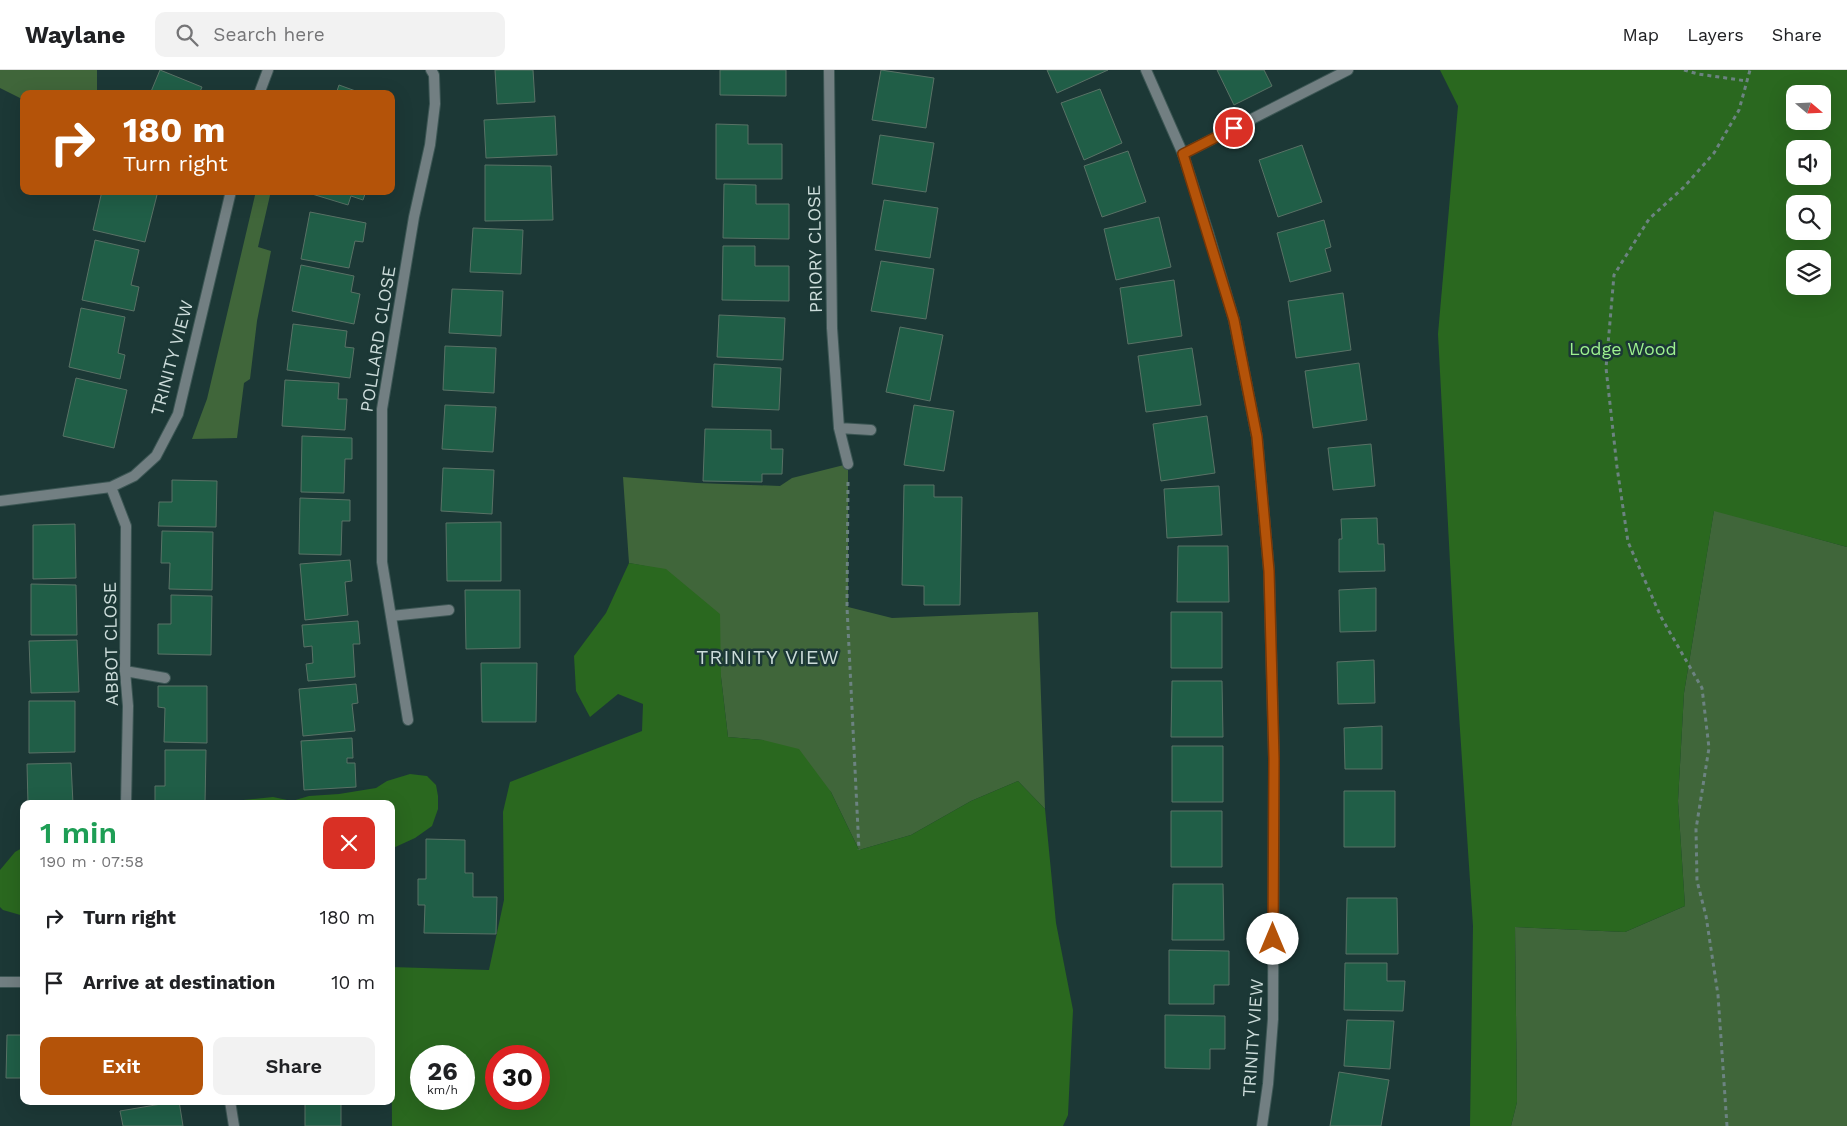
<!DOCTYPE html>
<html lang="en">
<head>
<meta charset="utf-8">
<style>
	:root { --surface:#fff; --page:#f2f2f2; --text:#202124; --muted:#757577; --line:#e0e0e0; --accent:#b45309 }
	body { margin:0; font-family:"Work Sans",sans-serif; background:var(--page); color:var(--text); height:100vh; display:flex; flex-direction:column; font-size:19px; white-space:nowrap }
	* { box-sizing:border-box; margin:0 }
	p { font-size:16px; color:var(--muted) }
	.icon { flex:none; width:28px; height:28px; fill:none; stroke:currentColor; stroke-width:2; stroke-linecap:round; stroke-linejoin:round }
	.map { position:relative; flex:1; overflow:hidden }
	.sheet { position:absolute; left:20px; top:730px; width:375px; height:305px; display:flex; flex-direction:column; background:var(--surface); border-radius:10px; box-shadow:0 5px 20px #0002 }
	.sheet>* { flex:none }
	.banner { position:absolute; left:20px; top:20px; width:375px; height:105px; border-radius:10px; box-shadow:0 5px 20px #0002; background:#b45309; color:#fff; overflow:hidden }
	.needle { width:32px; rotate:109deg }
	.buttons { position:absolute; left:1786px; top:15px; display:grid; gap:10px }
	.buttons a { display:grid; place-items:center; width:45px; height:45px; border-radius:10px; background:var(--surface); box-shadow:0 5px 20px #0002; font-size:25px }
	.speed { position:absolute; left:410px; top:975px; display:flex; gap:10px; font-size:25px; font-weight:700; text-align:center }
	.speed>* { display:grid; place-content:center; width:65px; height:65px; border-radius:50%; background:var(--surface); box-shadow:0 5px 20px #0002; line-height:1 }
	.speed small { font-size:12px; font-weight:400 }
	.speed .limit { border:8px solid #d22; background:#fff; color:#111 }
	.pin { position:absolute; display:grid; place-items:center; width:42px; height:42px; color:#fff; margin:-21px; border:2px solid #fff; border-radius:50%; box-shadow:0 1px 5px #0007 }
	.me { position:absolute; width:55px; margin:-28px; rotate:0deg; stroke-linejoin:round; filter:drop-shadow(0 0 4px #0008) }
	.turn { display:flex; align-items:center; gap:18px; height:105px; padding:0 20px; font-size:22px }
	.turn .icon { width:65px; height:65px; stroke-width:2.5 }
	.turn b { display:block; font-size:35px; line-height:42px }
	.round { display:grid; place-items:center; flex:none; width:52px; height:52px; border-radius:10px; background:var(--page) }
	.overview { display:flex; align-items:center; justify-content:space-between; height:85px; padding:0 20px }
	h1 { font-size:30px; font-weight:600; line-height:38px; color:#1e9e55 }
	.button { display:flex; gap:10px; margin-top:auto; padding:10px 20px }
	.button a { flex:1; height:58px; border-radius:10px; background:var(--accent); color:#fff; font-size:20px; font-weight:600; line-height:58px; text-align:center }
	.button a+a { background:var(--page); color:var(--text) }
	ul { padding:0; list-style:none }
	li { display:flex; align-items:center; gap:15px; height:65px; padding:0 20px }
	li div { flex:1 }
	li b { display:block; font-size:19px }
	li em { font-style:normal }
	header { display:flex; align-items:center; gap:30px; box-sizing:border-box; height:70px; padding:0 25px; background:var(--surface); border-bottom:1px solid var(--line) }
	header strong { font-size:24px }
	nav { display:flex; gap:28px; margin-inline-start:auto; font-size:18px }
	.search { width:350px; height:45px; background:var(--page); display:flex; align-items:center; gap:12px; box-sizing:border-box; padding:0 18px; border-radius:10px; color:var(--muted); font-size:19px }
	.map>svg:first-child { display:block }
</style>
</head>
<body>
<header>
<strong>Waylane</strong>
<div class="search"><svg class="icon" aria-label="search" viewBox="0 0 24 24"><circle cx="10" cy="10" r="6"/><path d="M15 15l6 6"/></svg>Search here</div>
<nav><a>Map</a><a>Layers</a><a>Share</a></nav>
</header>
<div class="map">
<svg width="1847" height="1056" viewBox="0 0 1847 1056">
	<rect width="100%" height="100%" fill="#1c3836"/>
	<path fill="#40663a" d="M0,0h97v24h-73v6l-24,-12z
		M256,121h15l-13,56 13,4 -14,70 -7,58 -6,4 -7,55 -45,1 15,-40z
		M848,394v143l44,11 146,-6 7,197 -27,-28 -47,20 -60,34 -52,15 -28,-58 -68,-52 -35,-3 -7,-60 -55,-107 -37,-7 -6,-86 74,6 83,3 12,-8z
		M1714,440l133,37v579h-336l6,-24 -2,-175 110,5 60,-26 -7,-105 6,-108z"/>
	<path fill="#2a681f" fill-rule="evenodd" d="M1440,0h407v477l-133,-36 -30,182 -6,108 7,105 -60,26 -110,-5 2,175 -6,24h-41l3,-200 -19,-287 -16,-305 20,-228zM1795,24h27v27h-27zM1795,79h27v27h-27zM1795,134h27v27h-27zM1795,189h27v27h-27z
		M629,493l37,6 54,45 1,63 7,60 35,3 36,9 32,43 28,58 52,-15 60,-34 47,-20 27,28 11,114 17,87 -5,105 -5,11h-671l-1,-159 98,3 15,-70 -1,-88 7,-30 132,-51 1,-27 -25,-10 -28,23 -14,-26 -2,-35 32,-43zM421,986h43v43h-43zM496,986h43v43h-43z
		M410,704l17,2 9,9 2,11v13l-6,17 -17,12 -24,11v-45h-154l6,-4 30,-3 19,4 17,-5 30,-2 37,-6 11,-7z
		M24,777v69l-21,-6 -3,-3v-37l15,-18z"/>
	<path fill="#205e47" stroke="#597266" d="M160,0l42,17 -3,7h-49z
		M495,0h38l2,32 -38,2z
		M720,0h66v26l-66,-1z
		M881,0l53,8 -8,50 -54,-8z
		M1047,0h61l-51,23z
		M1217,0h47l8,16 -38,19z
		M339,15l25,9h-28z
		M1100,19l22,54 -38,17 -23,-57z
		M555,46l2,39 -71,3 -2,-38z
		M716,54l32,1v19h34v35h-66z
		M880,65l54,8 -8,49 -54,-8z
		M1302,75l20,57 -44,15 -19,-57z
		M1128,81l18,51 -44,15 -18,-51z
		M485,95l66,1 2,54 -68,1z
		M724,114l32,1v19h33v35l-66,-1z
		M102,121h56l-13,51 -52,-12z
		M313,121h53l-3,9 -12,-4 -3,9 -36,-11z
		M884,130l54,8 -8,50 -55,-8z
		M310,142l56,11 -3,19 -8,-1 -6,27 -48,-9z
		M1159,147l12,50 -55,13 -12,-51z
		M1324,150l7,27 -6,2 6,22 -41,11 -13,-49z
		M473,158l50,2 -2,44 -51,-2z
		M95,170l44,10 -8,35 8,2 -5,24 -52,-11z
		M723,176h32v20h34v35l-67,-1z
		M881,191l53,8 -8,50 -55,-8z
		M301,195l53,11 -3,16 9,2 -6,30 -62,-13z
		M1174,210l8,56 -54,8 -8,-56z
		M452,219l51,2 -2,45 -52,-3z
		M1343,223l8,57 -55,8 -8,-57z
		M81,238l44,9 -7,36 7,2 -5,24 -51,-12z
		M719,245l66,3 -2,42 -66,-3z
		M293,254l54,7 -2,16 9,1 -4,30 -63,-8z
		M900,257l43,8 -13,66 -44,-9z
		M445,276l51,2 -2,45 -51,-3z
		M1192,278l9,57 -55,7 -8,-56z
		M1359,293l8,57 -54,8 -8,-57z
		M714,294l67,4 -2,42 -67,-3z
		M76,308l51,12 -13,58 -51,-12z
		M285,310l54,3 -1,16h9l-2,31 -63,-4z
		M445,335l51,2 -3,45 -51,-3z
		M914,335l40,6 -10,60 -40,-6z
		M1207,346l8,57 -54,8 -8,-57z
		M705,359l66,1v19h12l-1,25h-20v8l-59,-1z
		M302,366l50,2v21h-7l-1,34 -43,-1z
		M1371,374l4,42 -42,4 -5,-42z
		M443,398l51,2 -2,44 -51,-3z
		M172,410l45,1 -1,46 -58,-1 1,-24h13z
		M904,415h30v12h28l-2,108h-36v-19l-22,-1z
		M1219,416l3,49 -55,3 -3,-49z
		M300,428l50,2v21h-8l-1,34 -42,-1z
		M1377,448l1,26h6l1,27 -46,1v-33h3l-1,-20z
		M501,452v59h-54l-1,-58z
		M75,454l1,54 -43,1v-54z
		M162,461l51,1 -1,58 -43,-1 1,-26h-9z
		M1178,476h50l1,56h-52z
		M350,490l2,21 -7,1 3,33 -43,5 -5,-56z
		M31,514l45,1 1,50h-46z
		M1376,518v43l-36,1 -1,-42z
		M465,520h55v58l-54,1z
		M171,525l41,1 -1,59 -53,-1v-30h13z
		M1171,542h51v56h-51z
		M358,551l2,23h-7l2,33 -47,4 -2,-17 7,-1 -1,-17 -8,1 -2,-22z
		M77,570l2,52 -48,1 -2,-52z
		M1374,590l1,43 -37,1 -1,-42z
		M481,593h56l-1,59h-54z
		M1172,611h50l1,56h-52z
		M356,614l2,19 -6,1 3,27 -52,5 -4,-47z
		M158,616h49v57l-43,-1 1,-34 -7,-1z
		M29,631h46v51l-46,1z
		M1382,656v43h-37l-1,-41z
		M352,668l1,20h-6v5h8l1,24 -52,3 -3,-49z
		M1172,676h51v56h-51z
		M165,680h41l-1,54h-50v-18h10z
		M71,693l2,41h-45l-1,-40z
		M1344,721h51v56h-51z
		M1171,741h51v56h-51z
		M426,769l39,1v33h8v24h24l-1,37 -72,-1 1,-28h-7v-26h8z
		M1173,814h50l1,56h-52z
		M1347,828h50l1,56h-52z
		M1169,880l60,1v34h-15v19h-45z
		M1345,893h42v18h18l-2,30 -59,-1z
		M1165,945l60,1v33h-15v20l-45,-1z
		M1347,950l47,1 -4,48 -46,-3z
		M7,965h17v43h-18z
		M1339,1002l50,8 -8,46h-51z
		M179,1031l4,25h-60l-3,-15z
		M287,1031h54v25h-36v-22h-18z"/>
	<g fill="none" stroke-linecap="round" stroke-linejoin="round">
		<g stroke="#3c5654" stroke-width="12">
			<path id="lane" d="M1183,84l165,-84"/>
		</g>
		<g stroke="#3c5654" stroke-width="12">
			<path id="street" d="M829,0l3,258 7,100 32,2
				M1146,0l37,84 25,78 26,88 23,117 12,134 5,188 -1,260 -5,65 -6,42
				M259,24l9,-24
				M839,358l9,36
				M111,417l15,39 -1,145 3,35 -2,98
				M0,431l111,-14 23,-11 22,-20 22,-42 53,-223
				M391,546l58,-6
				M125,601l40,7
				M408,650l-26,-158v-153l32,-192 16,-72 5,-41 -1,-29 -3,-5
				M0,912h24
				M230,1031l4,25"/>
		</g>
		<path stroke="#6c8381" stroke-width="3" stroke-dasharray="4 4" stroke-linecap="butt" d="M1684,0l14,4 49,7
			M848,412l-1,125 12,243
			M1727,1056l-9,-131 -12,-79 -9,-35 -1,-52 13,-81 -7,-60 -41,-71 -33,-75 -11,-75 -11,-99 8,-93 35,-56 35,-32 30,-34 25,-43 11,-40"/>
		<use href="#lane" stroke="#727f82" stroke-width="10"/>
		<use href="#street" stroke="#727f82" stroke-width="10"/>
	</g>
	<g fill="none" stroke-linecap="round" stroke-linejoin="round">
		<g stroke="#753606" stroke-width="12">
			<path id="route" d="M1234,58l-51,26 51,166 23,117 12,134 5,188 -1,180"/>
		</g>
		<use href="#route" stroke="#b45309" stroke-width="9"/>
	</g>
	<g text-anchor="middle" stroke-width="5" stroke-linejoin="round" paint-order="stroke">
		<g font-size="18" fill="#ccdcda" stroke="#1c3836">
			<text transform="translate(815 179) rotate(-91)" y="6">PRIORY CLOSE</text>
			<text transform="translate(378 269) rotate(-81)" y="6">POLLARD CLOSE</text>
			<text transform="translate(172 288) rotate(-75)" y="6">TRINITY VIEW</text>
			<text transform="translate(111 574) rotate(-91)" y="6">ABBOT CLOSE</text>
			<text transform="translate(1253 968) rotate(-86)" y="6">TRINITY VIEW</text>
		</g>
		<g font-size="18" fill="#9ef290" stroke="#1c3836">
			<text x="1623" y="285">Lodge Wood</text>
		</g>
		<g font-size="20" letter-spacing="1" fill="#ccdcda" stroke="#1c3836">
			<text x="768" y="594">TRINITY VIEW</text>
		</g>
	</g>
</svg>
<div class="buttons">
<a><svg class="needle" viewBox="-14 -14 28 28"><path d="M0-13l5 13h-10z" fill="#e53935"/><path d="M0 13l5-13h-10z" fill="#757577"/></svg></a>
<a><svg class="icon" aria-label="sound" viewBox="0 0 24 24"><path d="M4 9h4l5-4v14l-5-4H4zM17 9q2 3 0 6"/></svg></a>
<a><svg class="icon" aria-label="search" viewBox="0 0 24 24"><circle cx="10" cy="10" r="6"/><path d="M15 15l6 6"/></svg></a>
<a><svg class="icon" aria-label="layers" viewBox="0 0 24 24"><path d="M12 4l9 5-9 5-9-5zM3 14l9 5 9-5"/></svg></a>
</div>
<div class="speed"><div>26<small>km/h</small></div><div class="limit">30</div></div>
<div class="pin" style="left:1234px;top:58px;background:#d93025"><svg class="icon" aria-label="arrive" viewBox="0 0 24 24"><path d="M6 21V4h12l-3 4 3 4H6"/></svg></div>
<svg class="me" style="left:1273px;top:869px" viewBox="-20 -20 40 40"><circle r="19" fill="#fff"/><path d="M0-13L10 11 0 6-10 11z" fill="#b45309"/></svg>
<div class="banner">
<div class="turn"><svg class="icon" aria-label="right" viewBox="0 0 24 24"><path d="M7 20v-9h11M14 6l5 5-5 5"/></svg><div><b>180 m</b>Turn right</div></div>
</div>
<section class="sheet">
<div class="overview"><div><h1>1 min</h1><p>190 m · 07:58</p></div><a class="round" style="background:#d93025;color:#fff"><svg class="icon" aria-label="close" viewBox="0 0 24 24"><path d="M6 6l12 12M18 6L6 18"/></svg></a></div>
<ul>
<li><svg class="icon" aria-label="right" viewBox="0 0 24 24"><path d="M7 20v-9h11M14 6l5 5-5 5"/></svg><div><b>Turn right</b></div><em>180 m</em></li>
<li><svg class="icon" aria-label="arrive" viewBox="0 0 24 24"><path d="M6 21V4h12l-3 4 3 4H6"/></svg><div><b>Arrive at destination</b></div><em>10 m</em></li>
</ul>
<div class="button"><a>Exit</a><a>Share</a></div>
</section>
</div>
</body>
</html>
